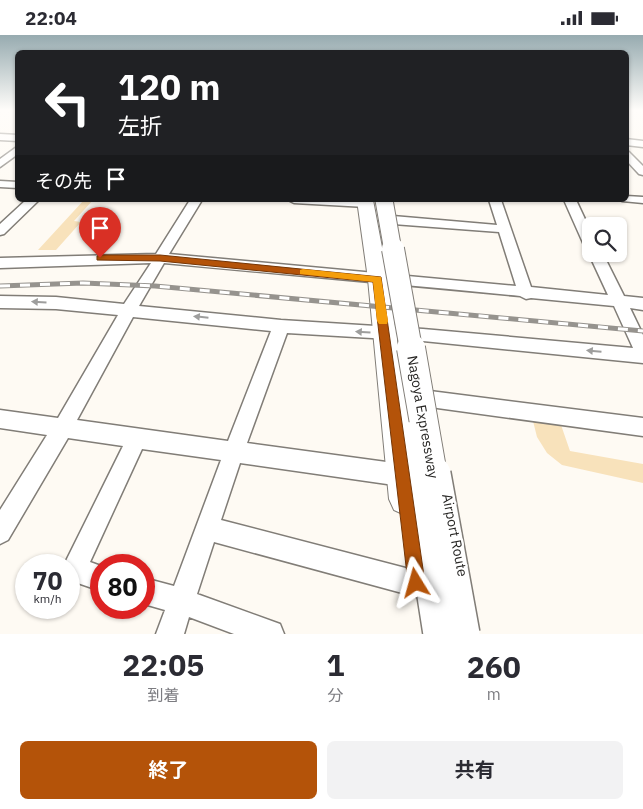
<!DOCTYPE html>
<html lang="ja">
<head>
<meta charset="utf-8">
<style>
	:root { --surface:#fff; --page:#f2f2f3; --text:#2b2b33; --muted:#7c7c81; --accent:#b45309 }
	body { margin:0; font-family:"IBM Plex Sans","Noto Sans JP",sans-serif; background:var(--page); color:var(--text); height:100vh; display:flex; flex-direction:column; font-size:19px; white-space:nowrap }
	* { box-sizing:border-box; margin:0 }
	p { font-size:16px; color:var(--muted) }
	.icon { flex:none; width:28px; height:28px; fill:none; stroke:currentColor; stroke-width:2; stroke-linecap:round; stroke-linejoin:round }
	.map { position:relative; height:599px; overflow:hidden }
	.drawer { display:flex; flex-direction:column; background:var(--surface); flex:1 }
	.drawer>* { flex:none }
	.top-card { position:absolute; left:15px; top:15px; width:614px; height:152px; border-radius:8px; box-shadow:0 1px 4px #0004; background:#202124; color:#fff; overflow:hidden }
	.controls { position:absolute; left:582px; top:182px; display:grid; gap:10px }
	.controls a { display:grid; place-items:center; width:45px; height:45px; border-radius:8px; background:var(--surface); box-shadow:0 1px 4px #0004; font-size:25px }
	.speed { position:absolute; left:15px; top:519px; display:flex; gap:10px; font-size:25px; font-weight:700; text-align:center }
	.speed>* { display:grid; place-content:center; width:65px; height:65px; border-radius:50%; background:var(--surface); box-shadow:0 1px 4px #0004; line-height:1 }
	.speed small { font-size:12px; font-weight:400 }
	.speed .limit { border:8px solid #d22; background:#fff; color:#111 }
	.pin { position:absolute; display:grid; place-items:center; width:42px; height:42px; color:#fff; margin:-51px -21px; border-radius:50% 50% 50% 0; rotate:-45deg; box-shadow:0 0 5px #0007 }
	.pin .icon { rotate:45deg }
	.me { position:absolute; width:55px; margin:-28px; rotate:352deg; stroke-linejoin:round; filter:drop-shadow(0 0 4px #0008) }
	.turn { display:flex; align-items:center; gap:18px; height:105px; padding:0 20px; font-size:22px }
	.turn .icon { width:65px; height:65px; stroke-width:2.5 }
	.turn b { display:block; font-size:35px; line-height:42px }
	.then { display:flex; align-items:center; height:48px; padding:0 20px; background:#0003; gap:10px; font-size:19px }
	.eta { display:flex; justify-content:space-evenly; align-items:center; height:85px; text-align:center }
	.eta b { font-size:30px; font-weight:700; line-height:35px }
	.action { display:flex; gap:10px; margin-top:auto; padding:10px 20px }
	.action a { flex:1; height:58px; border-radius:8px; background:var(--accent); color:#fff; font-size:20px; font-weight:700; line-height:58px; text-align:center }
	.action a+a { background:var(--page); color:var(--text) }
	.status { display:flex; justify-content:space-between; align-items:center; height:35px; padding:0 25px; background:var(--surface); direction:ltr }
	.status svg { height:14px; fill:currentColor }
	.map>svg:first-child { display:block }
</style>
</head>
<body>
<div class="status"><b>22:04</b><svg viewBox="0 0 49 12"><path d="M0 12V9h3v3zM5 12V6h3v6zM10 12V3h3v9zM15 12V0h3v12zM26 1h20v11H26zM47 4h2v5h-2z"/></svg></div>
<div class="map">
<svg width="643" height="599" viewBox="0 0 643 599">
	<rect width="100%" height="100%" fill="#fefaf3"/>
	<path fill="#f8e2bb" d="M84,165h9l-19,21 7,1 -25,28h-18z
		M532,382l28,5 10,29 73,13v19l-81,-18 -15,-12 -10,-16z"/>
	<g fill="none" stroke-linecap="round" stroke-linejoin="round">
		<g stroke="#817d77" stroke-width="3">
			<path id="minor" d="M0,99l18,1v6l-18,-1z
				M626,104l17,2v6l-17,-2z
				M18,111v8l-18,13v-8z
				M626,116l3,1 14,14v9l-4,-1 -13,-14z
				M0,146l18,1v6l-18,-1z
				M626,161l17,1v6l-21,-2 -1,-1h5z
				M26,165h13l-35,34 -4,1v-11z
				M190,165h12l-33,54 347,32 -17,-54 -106,-8 -6,-4 6,-4 104,9 -8,-25h12l30,87 77,8 -19,-41 2,-3v3h12l21,42 19,2v12l-13,-2 13,27v28l-220,-22 -136,-8 -40,110 154,21 8,3 3,8 -3,8 -8,3 -161,-23 -19,57 196,51 9,4 4,9 -4,9 -9,4 -203,-55 -17,52 83,30 4,10h-50l-45,-17 -5,17h-28l9,-24 -21,-6v-26l30,8 47,-126 -79,-11 -52,113 11,4v25l-32,-11v-15h-5l59,-119 -55,-8 -60,102 -8,4v-34l47,-75 -47,-7v-18l58,8 60,-103 -62,-6 -56,-1v-12l56,1 68,7 27,-41 -151,5v-10l156,-4zM164,228c119,12 238,21 356,33l6,3 5,-1 83,8 19,42 -210,-19 -142,-9 -142,-14zM133,282l138,14 -43,110 -151,-21z
				M288,165l82,2 2,2 -6,3 -72,-4z
				M564,165h12l15,32v17l-5,-1 -2,-3z
				M430,356l213,27v18l-213,-29 -7,-2 -2,-6 2,-6z"/>
		</g>
		<g stroke="#817d77" stroke-width="2">
			<path id="highway" d="M357,165h16l15,79 33,220 -5,11 -11,5 -11,-5 -5,-11 -21,-220z"/>
		</g>
		<use href="#minor" fill="#fff" fill-rule="evenodd"/>
		<use href="#highway" fill="#fff" fill-rule="evenodd"/>
		<g stroke="#96938e" stroke-width="5">
			<path id="rail" d="M0,251l83,-3 72,3 488,45"/>
		</g>
		<use href="#rail" stroke="#fff" stroke-width="3" stroke-dasharray="10" stroke-linecap="butt"/>
		<g stroke="#817d77" stroke-width="19" stroke-linecap="butt">
			<path id="highway-bridge-far3" d="M384,165l9,51"/>
		</g>
		<g stroke="#817d77" stroke-width="24" stroke-linecap="butt">
			<path id="highway-bridge-far2" d="M393,214l18,100"/>
		</g>
		<g stroke="#817d77" stroke-width="30" stroke-linecap="butt">
			<path id="highway-bridge-far1" d="M411,313l22,127
				M410,401l6,39"/>
		</g>
		<g stroke="#817d77" stroke-width="38" stroke-linecap="butt">
			<path id="highway-bridge" d="M416,439l25,160
				M433,439l29,160"/>
		</g>
		<use href="#highway-bridge-far3" stroke="#fff" stroke-width="17"/>
		<use href="#highway-bridge-far2" stroke="#fff" stroke-width="22"/>
		<use href="#highway-bridge-far1" stroke="#fff" stroke-width="28"/>
		<use href="#highway-bridge" stroke="#fff" stroke-width="35"/>
	</g>
	<defs><path id="oneway-solid" d="M-6-.8H1V-3.2L6.5 0L1 3.2V.8H-6Z" transform="scale(1.25)"/></defs>
	<g fill="#9e9e9d">
		<use href="#oneway-solid" transform="translate(39 267) rotate(-177)"/>
		<use href="#oneway-solid" transform="translate(201 282) rotate(-174)"/>
		<use href="#oneway-solid" transform="translate(363 297) rotate(-176)"/>
		<use href="#oneway-solid" transform="translate(594 316) rotate(-175)"/>
	</g>
	<linearGradient id="sky" x2="0" y2="1"><stop stop-color="#97abb0"/><stop offset="0.47" stop-color="#fffdfa"/><stop offset="1" stop-color="#fffdfa" stop-opacity="0"/></linearGradient>
	<rect width="643" height="160" fill="url(#sky)"/>
	<path fill="#b45309" stroke="#753606" d="M100,220h60l221,22 44,306 -2,7 -7,2 -6,-2 -2,-7 -35,-301 -213,-21 -63,-1v-4z"/>
	<path fill="#f59e0b" d="M303,234l78,8 7,44 -1,3h-8l-2,-3 -4,-39 -73,-8v-4z"/>
	<g text-anchor="middle" stroke-width="4.5" stroke-linejoin="round" paint-order="stroke">
		<g font-size="14" fill="#282725" stroke="#fff">
			<text transform="translate(423 382) rotate(80)" y="5">Nagoya Expressway</text>
			<text transform="translate(455 500) rotate(79)" y="5">Airport Route</text>
		</g>
	</g>
</svg>
<div class="controls">
<a><svg class="icon" aria-label="search" viewBox="0 0 24 24"><circle cx="10" cy="10" r="6"/><path d="M15 15l6 6"/></svg></a>
</div>
<div class="speed"><div>70<small>km/h</small></div><div class="limit">80</div></div>
<div class="pin" style="left:100px;top:223px;background:#d93025"><svg class="icon" aria-label="arrive" viewBox="0 0 24 24"><path d="M6 21V4h12l-3 4 3 4H6"/></svg></div>
<svg class="me" style="left:416px;top:548px" viewBox="-20 -20 40 40"><path d="M0-17L14 15 0 8-14 15z" fill="#b45309" stroke="#fff" stroke-width="4"/></svg>
<div class="top-card">
<div class="turn"><svg class="icon" aria-label="left" viewBox="0 0 24 24"><path d="M17 20v-9H6M10 6l-5 5 5 5"/></svg><div><b>120 m</b>左折</div></div>
<div class="then">その先<svg class="icon" aria-label="arrive" viewBox="0 0 24 24"><path d="M6 21V4h12l-3 4 3 4H6"/></svg></div>
</div>
</div>
<section class="drawer">
<div class="eta">
<div><b>22:05</b><p>到着</p></div>
<div><b>1</b><p>分</p></div>
<div><b>260</b><p>m</p></div>
</div>
<div class="action"><a>終了</a><a>共有</a></div>
</section>
</body>
</html>
